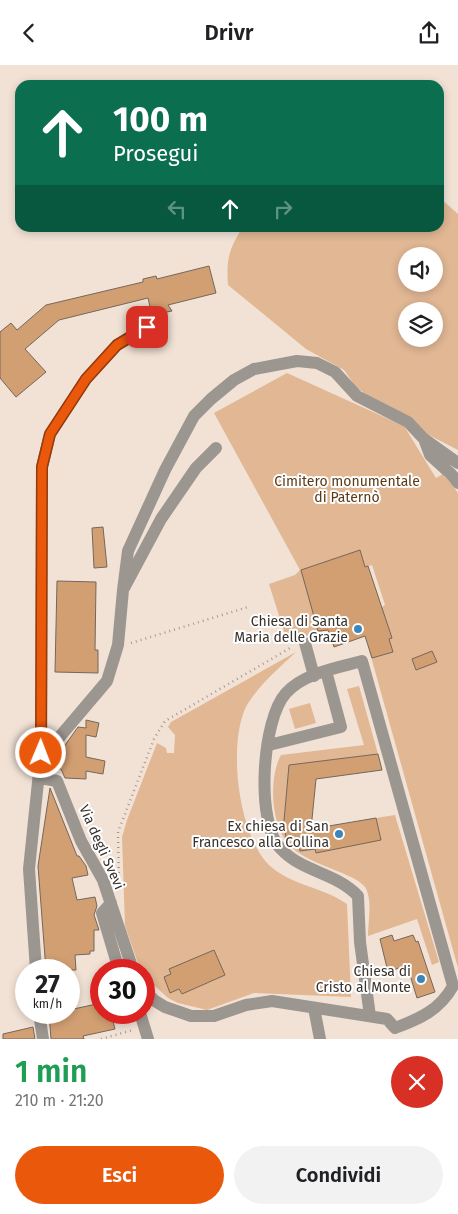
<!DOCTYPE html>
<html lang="it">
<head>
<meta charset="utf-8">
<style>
	:root { --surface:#fff; --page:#f2f2f2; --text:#202124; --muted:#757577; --accent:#ea580c }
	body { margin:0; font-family:"Fira Sans",sans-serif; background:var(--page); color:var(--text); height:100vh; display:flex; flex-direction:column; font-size:19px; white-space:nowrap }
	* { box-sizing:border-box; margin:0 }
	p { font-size:16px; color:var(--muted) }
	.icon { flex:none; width:28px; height:28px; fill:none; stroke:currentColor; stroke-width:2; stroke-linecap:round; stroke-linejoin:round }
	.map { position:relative; height:974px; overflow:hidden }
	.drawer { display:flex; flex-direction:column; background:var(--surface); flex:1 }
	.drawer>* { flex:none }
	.banner { position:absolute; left:15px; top:15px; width:429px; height:152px; border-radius:15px; box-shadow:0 2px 8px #0003; background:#0b6e4f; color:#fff; overflow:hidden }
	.controls { position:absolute; left:398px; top:182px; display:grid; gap:10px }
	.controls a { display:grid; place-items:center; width:45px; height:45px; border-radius:50%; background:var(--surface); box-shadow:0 2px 8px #0003; font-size:25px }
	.speed { position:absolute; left:15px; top:894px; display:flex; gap:10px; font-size:25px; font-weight:700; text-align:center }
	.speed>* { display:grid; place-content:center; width:65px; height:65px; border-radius:50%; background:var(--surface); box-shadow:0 2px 8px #0003; line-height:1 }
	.speed small { font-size:12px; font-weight:400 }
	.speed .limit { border:8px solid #d22; background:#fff; color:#111 }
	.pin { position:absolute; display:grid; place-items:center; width:42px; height:42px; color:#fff; margin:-21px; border-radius:10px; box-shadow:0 2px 8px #0006 }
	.me { position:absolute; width:55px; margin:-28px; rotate:1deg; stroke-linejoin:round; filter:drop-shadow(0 0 4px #0008) }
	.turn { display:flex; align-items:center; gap:18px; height:105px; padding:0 15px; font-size:22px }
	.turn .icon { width:65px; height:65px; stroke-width:2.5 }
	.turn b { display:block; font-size:35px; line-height:42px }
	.lanes { display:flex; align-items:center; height:48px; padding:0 15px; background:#0003; justify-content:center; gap:25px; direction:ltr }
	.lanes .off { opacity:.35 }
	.round { display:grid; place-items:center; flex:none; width:52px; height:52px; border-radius:26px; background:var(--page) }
	.overview { display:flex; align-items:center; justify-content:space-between; height:85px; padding:0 15px }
	h1 { font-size:30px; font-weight:600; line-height:38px; color:#1e9e55 }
	.button { display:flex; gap:10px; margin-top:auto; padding:10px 15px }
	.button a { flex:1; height:58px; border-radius:30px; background:var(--accent); color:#fff; font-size:20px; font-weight:600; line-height:58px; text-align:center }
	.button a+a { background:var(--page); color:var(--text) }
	header { display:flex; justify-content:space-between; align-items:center; height:65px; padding:0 15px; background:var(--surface); font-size:22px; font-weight:600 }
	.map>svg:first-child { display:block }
</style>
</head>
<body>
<header><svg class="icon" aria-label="back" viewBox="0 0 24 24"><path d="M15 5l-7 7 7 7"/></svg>Drivr<svg class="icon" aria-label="share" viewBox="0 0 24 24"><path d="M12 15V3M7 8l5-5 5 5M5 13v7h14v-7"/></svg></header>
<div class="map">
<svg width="458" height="974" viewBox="0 0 458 974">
	<rect width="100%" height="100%" fill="#f2e2d6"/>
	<path fill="#e1b794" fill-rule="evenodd" d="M439,132l19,17v236l-35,-18 -55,-36 -12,-9 -12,-17 -38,-21 -78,-64c-2,-26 1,-35 14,-57l197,-1zM406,191h28v28h-28zM406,246h28v28h-28z
		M287,308l117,53 32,52 7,-4 2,4 2,-1 11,16v475l-90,-322 14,-39 3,-2 -13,-40 -52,17 8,48 -41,11 -18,-57 26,-9 5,-5 -86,-157z
		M296,587c-17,16 -37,33 -49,53 -20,37 -9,130 22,160 21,20 54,22 78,39l4,93 -97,-4 -47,17 -29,-7 -10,-5 -24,-22v-6l-4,-1 -15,-43 -3,-89 5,-17 30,-77 9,5 1,5h7l1,-18 -7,-8 3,-5z
		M359,621l19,68 -89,11 -5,56 2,18 12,-1 17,11 1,4 64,-13 -4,-22 19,-3 44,147 -7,3 -15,-46 -49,17c0,-15 5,-36 -3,-49 -6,-7 -14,-10 -23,-14 -37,-16 -62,-20 -68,-66 -2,-16 -1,-38 7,-52l83,-10 -17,-56z
		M310,638l6,20 -21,6 -6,-20z"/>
	<path fill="#d29f72" stroke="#74675c" d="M209,201l7,27 -48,12 4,6 -20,4 -4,-17 -89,22 -34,29 21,23 -30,25 -16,-19v-46l11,-9 6,7 29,-25 97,-23v-3l13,-3 1,3z
		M103,462l4,40 -13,1 -2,-40z
		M360,485l5,17 3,-1 24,72 -3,1 4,13 -21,6 -7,-22 -31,11 -6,-17 -10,1 -17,-61z
		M57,516l39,1 -1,68h3v23l-43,-1z
		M432,586l5,11 -21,8 -4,-11z
		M86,655l13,3 -3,14 -10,-2v22l19,4 -2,13 -17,-3v8l-21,-1 -4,-9h-7l1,-17 8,-4 15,-21 8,1z
		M378,689l4,16 -66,9 -5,50 65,-11 5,22 -65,13 -1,-4 -15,2 -2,-13 -12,1 -2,-18 5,-56z
		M50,723l27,68h2l7,10 2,9 -16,3 5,22 18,-3 2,9 -3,9 5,15h-5v21h-4v3l-15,1 1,15h-30l-8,-104z
		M392,870l2,6 19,-6 3,7 2,-1 17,51 -18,6 -10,-33 -19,7 -8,-33z
		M214,885l11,25 -43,19 -3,-5 -9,4 -6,-16 7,-3 -2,-5z
		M101,938v10h10l4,16 -32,7 1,3h-33l-2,-26h20v-3z
		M33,962l2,12h-32v-5z"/>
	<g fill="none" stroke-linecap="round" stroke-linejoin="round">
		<path stroke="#a59990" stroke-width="2.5" stroke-dasharray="1 4" stroke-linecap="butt" d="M131,578l117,-36
			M119,818l-1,-51 36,-93 11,-18 127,-74
			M101,974l32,-9"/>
		<path stroke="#9c9691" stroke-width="12" d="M424,374l6,16 22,20 6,8
			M123,525l5,-39 37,-81 29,-54 17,-17 23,-19 20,-11 43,-8 20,2 18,9 22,24 51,26 16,17 34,24
			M305,578l9,33
			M269,680l72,-18 -15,-56
			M41,688l16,-13 50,-59 11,-36 5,-55 38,-71 35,-51 20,-20
			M40,713l17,3 24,60 22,39 30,90
			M111,838l-9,10 17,57
			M36,905l-7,-101 12,-116 1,-286 8,-33 36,-55 31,-34 30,-18
			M144,925l11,11 10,6 26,9h23l32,-11 26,-4 115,18 8,9
			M314,943l6,31
			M39,948l4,26
			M140,948l8,26
			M370,951l-10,-74 -2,-46c-21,-23 -56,-24 -77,-47 -26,-26 -19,-130 5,-156 18,-20 51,-25 76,-32l91,325c-13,24 -34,33 -58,42"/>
	</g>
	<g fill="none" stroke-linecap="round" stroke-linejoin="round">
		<g stroke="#983908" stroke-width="12">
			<path id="route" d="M41,688l1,-286 8,-33 36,-55 31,-34 30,-18"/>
		</g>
		<use href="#route" stroke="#ea580c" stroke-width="9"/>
	</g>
	<g fill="#3b85b9" stroke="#fff" stroke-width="2">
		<circle cx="358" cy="564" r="5"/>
		<circle cx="339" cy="769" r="5"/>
		<circle cx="421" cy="914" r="5"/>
	</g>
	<g text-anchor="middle" stroke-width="4" stroke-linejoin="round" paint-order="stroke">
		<g font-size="14" fill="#5c3917" stroke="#fff">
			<text x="347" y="421">Cimitero monumentale<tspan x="347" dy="16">di Paternò</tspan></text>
		</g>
		<g font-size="14" fill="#38322d" stroke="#fff" text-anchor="end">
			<text x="348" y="561">Chiesa di Santa<tspan x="348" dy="16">Maria delle Grazie</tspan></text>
			<text x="329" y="766">Ex chiesa di San<tspan x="329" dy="16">Francesco alla Collina</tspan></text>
			<text x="411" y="911">Chiesa di<tspan x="411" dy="16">Cristo al Monte</tspan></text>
		</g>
		<g font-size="14" fill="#38322d" stroke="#fff">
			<text transform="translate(102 782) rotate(66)" y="5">Via degli Svevi</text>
		</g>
	</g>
</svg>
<div class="controls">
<a><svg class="icon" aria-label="sound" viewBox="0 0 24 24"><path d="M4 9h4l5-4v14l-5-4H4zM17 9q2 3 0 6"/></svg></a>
<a><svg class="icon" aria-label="layers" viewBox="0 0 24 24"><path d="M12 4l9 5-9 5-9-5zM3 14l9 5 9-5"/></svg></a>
</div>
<div class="speed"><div>27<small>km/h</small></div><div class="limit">30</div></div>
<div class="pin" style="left:147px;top:262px;background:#d93025"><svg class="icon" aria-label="arrive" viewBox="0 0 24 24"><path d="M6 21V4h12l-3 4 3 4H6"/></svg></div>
<svg class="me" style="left:41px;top:688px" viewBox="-20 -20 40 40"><circle r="17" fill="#ea580c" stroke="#fff" stroke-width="3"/><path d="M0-11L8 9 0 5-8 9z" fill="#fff"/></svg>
<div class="banner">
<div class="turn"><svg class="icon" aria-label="ahead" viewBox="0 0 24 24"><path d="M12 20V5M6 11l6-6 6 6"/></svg><div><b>100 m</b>Prosegui</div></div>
<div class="lanes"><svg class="icon off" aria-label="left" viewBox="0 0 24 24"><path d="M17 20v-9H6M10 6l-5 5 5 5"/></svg><svg class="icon" aria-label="ahead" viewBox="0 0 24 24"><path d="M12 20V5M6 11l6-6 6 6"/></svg><svg class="icon off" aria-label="right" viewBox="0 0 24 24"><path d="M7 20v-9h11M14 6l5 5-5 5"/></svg></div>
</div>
</div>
<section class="drawer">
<div class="overview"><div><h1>1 min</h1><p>210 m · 21:20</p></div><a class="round" style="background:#d93025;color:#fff"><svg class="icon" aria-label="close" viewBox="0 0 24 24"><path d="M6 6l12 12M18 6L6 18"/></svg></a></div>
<div class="button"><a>Esci</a><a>Condividi</a></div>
</section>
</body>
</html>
